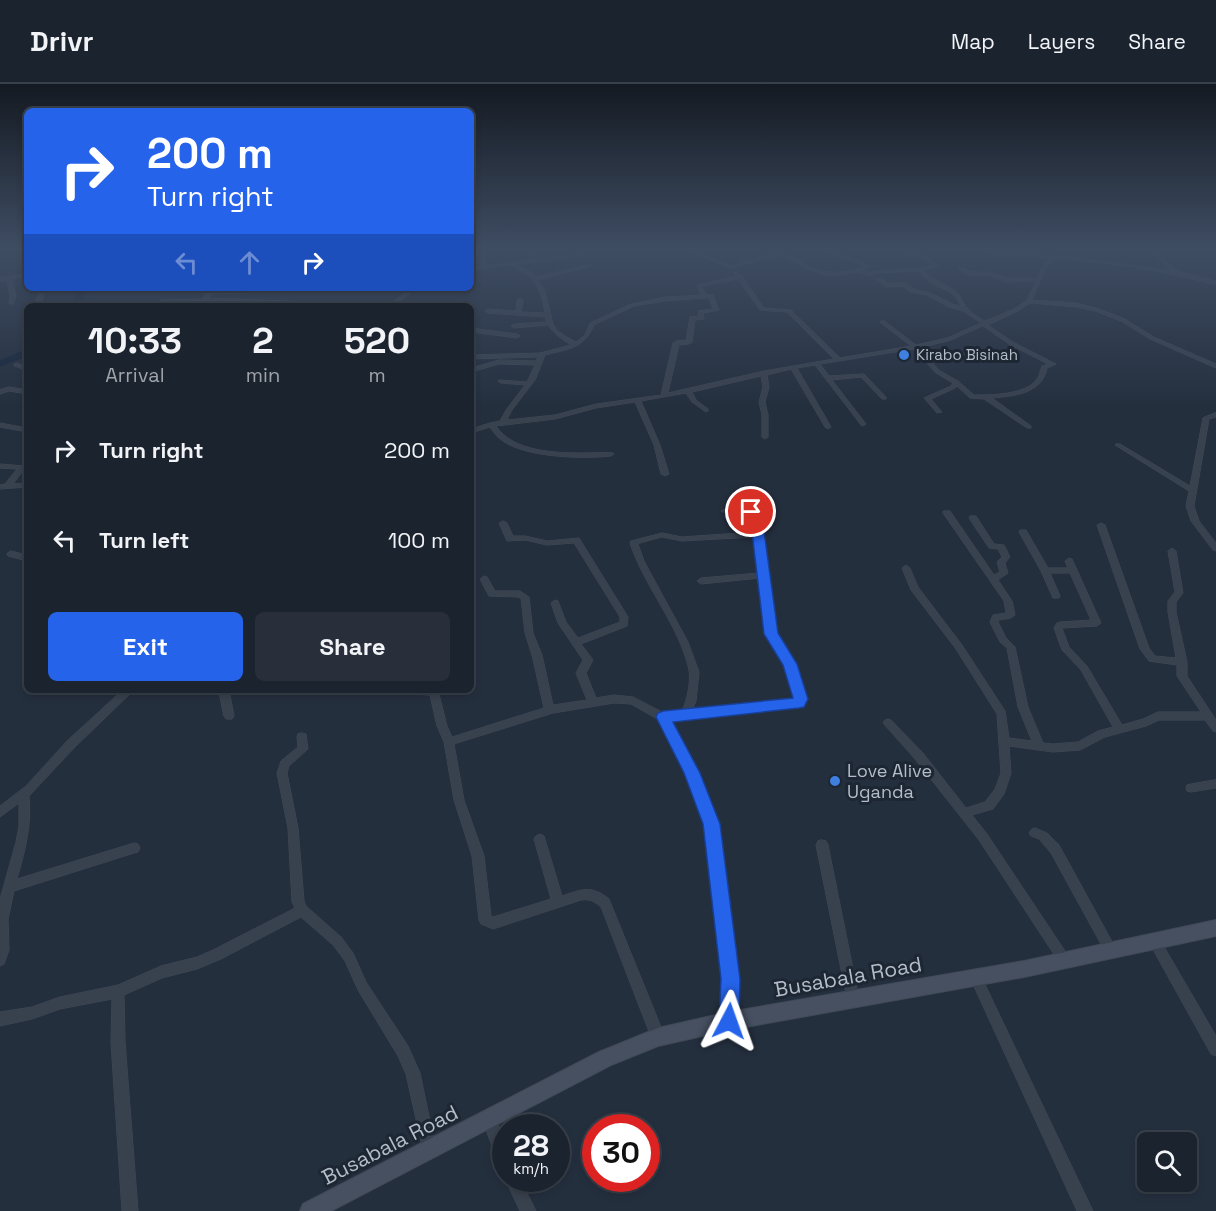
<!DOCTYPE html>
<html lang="en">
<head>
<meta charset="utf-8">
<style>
	:root { --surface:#1b232e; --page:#282f3a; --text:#f1f3f6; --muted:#a0a4aa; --line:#39404a; --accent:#2563eb }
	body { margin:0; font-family:"Space Grotesk",sans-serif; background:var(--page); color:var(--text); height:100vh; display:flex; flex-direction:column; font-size:22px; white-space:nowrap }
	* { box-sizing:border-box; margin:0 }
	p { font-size:20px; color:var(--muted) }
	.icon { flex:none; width:33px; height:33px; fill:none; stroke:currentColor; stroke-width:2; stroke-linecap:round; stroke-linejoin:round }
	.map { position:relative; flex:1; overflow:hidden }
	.panel { position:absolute; left:24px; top:219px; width:450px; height:390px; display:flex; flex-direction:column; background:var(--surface); border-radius:9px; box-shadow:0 3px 9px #0003,0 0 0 2px var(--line) }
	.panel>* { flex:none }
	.hud { position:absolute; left:24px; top:24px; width:450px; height:183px; border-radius:9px; box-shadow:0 3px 9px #0003,0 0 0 2px var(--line); background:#2563eb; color:#fff; overflow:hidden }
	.buttons { position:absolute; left:1137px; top:1048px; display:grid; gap:12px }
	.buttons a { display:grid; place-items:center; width:60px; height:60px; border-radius:9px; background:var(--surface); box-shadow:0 3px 9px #0003,0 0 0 2px var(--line); font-size:30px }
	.speed { position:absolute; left:492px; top:1030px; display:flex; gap:12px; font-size:30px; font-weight:700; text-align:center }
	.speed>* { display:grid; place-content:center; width:78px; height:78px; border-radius:50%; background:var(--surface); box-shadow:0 3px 9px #0003,0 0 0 2px var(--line); line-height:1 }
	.speed small { font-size:15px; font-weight:400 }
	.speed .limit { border:9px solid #d22; background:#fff; color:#111 }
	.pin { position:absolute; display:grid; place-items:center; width:51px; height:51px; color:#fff; margin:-26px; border:3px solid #fff; border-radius:50%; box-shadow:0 2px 6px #0007 }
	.me { position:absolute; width:66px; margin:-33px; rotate:4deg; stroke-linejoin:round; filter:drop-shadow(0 0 4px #0008) }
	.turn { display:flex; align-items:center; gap:21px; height:126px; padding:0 24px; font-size:27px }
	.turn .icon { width:78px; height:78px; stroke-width:2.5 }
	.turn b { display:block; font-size:42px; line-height:51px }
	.lanes { display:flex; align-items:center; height:57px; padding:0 24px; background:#0003; justify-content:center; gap:30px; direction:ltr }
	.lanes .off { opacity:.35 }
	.eta { display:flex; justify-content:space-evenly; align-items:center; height:102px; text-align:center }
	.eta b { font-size:36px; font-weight:600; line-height:42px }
	.button { display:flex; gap:12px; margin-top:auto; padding:12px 24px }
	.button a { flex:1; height:69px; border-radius:9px; background:var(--accent); color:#fff; font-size:24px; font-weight:600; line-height:69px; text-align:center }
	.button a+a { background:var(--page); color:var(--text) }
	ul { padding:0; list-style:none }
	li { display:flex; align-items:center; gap:18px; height:90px; padding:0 24px }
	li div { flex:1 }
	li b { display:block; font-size:22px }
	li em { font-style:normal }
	header { display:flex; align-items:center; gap:36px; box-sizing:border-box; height:84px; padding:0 30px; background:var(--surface); border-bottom:2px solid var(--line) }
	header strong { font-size:28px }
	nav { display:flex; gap:33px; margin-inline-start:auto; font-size:21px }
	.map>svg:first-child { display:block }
</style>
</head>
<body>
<header>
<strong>Drivr</strong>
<nav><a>Map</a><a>Layers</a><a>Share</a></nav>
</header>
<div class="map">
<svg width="1216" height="1127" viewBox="0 0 1216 1127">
	<rect width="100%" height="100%" fill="#242f3e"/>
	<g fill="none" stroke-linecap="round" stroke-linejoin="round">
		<path fill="#17263c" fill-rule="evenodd" d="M81,204h11l-7,6 -4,12h-10l5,-13z
			M27,265v7l-27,11v-7z"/>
		<g stroke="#414a57" stroke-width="1">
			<path id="street" d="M528,166h4l2,10 47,-6 2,1 -68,10 14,6 7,6 52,-12v2l-50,13 7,11 8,33 4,6 8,6 11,6 9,-7 5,-12 41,-19 34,-7 36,-2 -4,-10 39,-9 -2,-3 2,-1 6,4 22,32 27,2 49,48 71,-12 -30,-23 -1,-1 3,-2 33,25 31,-7 34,-15 -18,-12 -14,-4 -23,-12 -16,-3 -7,-6 -16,1 -12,-8 5,-1 8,5h18c10,9 11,6 23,10 11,3 21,11 32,14 -7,-18 -18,-16 -33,-26 -4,-3 -7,-7 -10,-10l-40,2 -8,3 -12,-4 -15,3h-18l-18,-6 -22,-12h-6l-19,3 -28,9 -46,-19h5l41,16c16,-5 38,-17 56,-11 7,2 14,8 21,11 19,9 35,7 55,1l-6,-4 -40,-13h6l38,11 8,6 -7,3 7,3 7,-2 44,-3 11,-3 -7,-6 -19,-6 7,-3h5l-5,3 16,4 9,9 -15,4c11,12 21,12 32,21 7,5 8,14 14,19 5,5 11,8 16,11l29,-12 13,-9 9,-19 -30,1 -18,-7h-20l-9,-6v-2h4l8,5h18l18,6h30l4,-8 9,-12 -87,-7 -2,-1 113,7 98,14 -23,-21h4l25,21 38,10v4c-52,-14 -107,-23 -161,-27l-10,12 -13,30 45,3 22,6 26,10 29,18 62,27v4l-66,-29 -29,-18 -26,-10 -18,-4 -47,-4 -12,8 -30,14 25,17 43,22 -9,4c-5,26 -33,28 -55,30l39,28v2h-4l-43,-29 -14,-1 -13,-12 -2,2 -24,11 11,13 -5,1 -13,-15 27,-12 2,-3 -17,-10 -22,-24 -94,15 9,12 35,-2 22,23v2h-4l-21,-22 -29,3 34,44 -3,2 -2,-1 -46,-60 -18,3 34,59 -3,2 -3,-2 -34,-58 -24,6 2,12 -4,15 3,13v22l-3,2 -3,-2v-22l-3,-13 4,-15 -2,-11 -69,16 4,8 12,9v2l-2,1 -14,-10 -6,-9 -45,8 19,44 9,29 -4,2 -4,-2 -7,-29 -19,-43 -39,6 -41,11 -59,7c17,26 60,27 89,27 9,0 19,-1 28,0l1,1 -3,2c-28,3 -90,2 -112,-18 -4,-3 -6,-7 -9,-11l-19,6v-4l19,-6 10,-2 6,-11 19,-25 -24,-2 -3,-2 1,-1 28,2 8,-17 -36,-1 -28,8v-4l28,-8 37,1 2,-4 -67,2v-4l69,-2 31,-8c-9,-6 -17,-11 -23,-20l-34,3 -3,-2 3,-2 33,-2 -2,-5 -57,-4 -3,-2 3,-2 28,2 1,-11 3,-2 3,2 -2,12 24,1c-2,-13 -6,-28 -16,-37 -6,-5 -13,-6 -17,-11l-41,5v-2l10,-2v-15l4,1v14l44,-6zM738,195l22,31 27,2 47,47 -70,12 -96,22 11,-48 10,-1 3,-2 3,-22 9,-1 -1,-6 16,-3 -6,-15 -7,-1 -4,-7zM709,214l4,11 -15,2 1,5 -9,1 -4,23 -10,1 -3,2 -12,52 -65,9 -41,11 -48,5 5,-10 23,-30 10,-25c23,-6 39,-6 49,-30l40,-19 31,-5zM983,242l26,18 39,20 -6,2c-2,4 -2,9 -5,13 -11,16 -46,16 -63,16l-16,-14 -18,-10 -21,-23 32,-8z
				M27,190v2l-15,3 4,17 -3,8h-4l1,-8 -3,-16 -7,2v-4z
				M38,204h6c1,6 -1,14 -7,18l-3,-2 5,-10z
				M108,204l102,2 103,-2v2l-2,1 -99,3 -4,4 181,7 22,-17h6l-23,18h-62l-123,-4 -46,1 -3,-2 1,-1 42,-1 3,-6 -95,-3z
				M432,218l15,4 -17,-1v-2z
				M471,244l46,6 3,2 -3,2 -46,-6z
				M17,279l10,4v4l-12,-5 -1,-1z
				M9,303l18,3v4l-18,-3 -9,3v-4z
				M1216,329v4l-7,2 -15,87 5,15 17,22v8l-3,-1 -22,-29 -5,-15 3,-15 -74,-46 1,-1h4l70,42 13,-68z
				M0,339l27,5v4l-27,-5z
				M0,380l24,2 2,1 -13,17 14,-1v4l-27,2v-4l5,-1 12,-15 -17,-1z
				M742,423l11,4 7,8 15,115 20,30 11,35 -4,7 -3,1 -129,13 27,53 20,50 20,156 -1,42 -2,5 -5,2 -5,-2 -2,-5 3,-42 -18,-156 -20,-50 -28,-53 -28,-16 -17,-1 -61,10 -99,31 10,56 20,56 7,60 2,1 58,-18 -17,-60 2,-3 4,-2 4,2 18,60c20,-7 30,-11 47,3l56,138 -2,5 -5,2 -5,-2 -52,-135c-7,-6 -11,-8 -20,-7l-88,29 -12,-5 -2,-4 -7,-64 -18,-56 -10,-58 -7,-16 -7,-31 -21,-1 -3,-1 -2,-3h34l9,36 5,11 92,-29 -12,-53 -7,-22 -4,-35 -3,-1 -29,-1 -9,-17 4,-3 3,1 8,14h25l9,6 4,36 9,22 11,50 34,-5 -11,-27 7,-13 -25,-37 -7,-20 4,-3 3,1 8,21 12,16 42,-16v-5l-46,-74 -27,2 -22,-5 -18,1 -8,-18 4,-2 4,2 6,13h12l22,5 32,-3 49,79 -1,9 -46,18 12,16 -7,13 10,25 18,-3 19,2 31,16 18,-2c5,-11 9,-29 7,-41 -9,-43 -45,-84 -59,-127l1,-2 31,-8 20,4 72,-5c-4,-33 -16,-12 -33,-21l4,-2zM662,453l20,4 72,-4 5,36 -58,5 -4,3 4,3 59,-6 7,56 19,30 10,36 -104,10 4,-9 3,-29 -11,-30 -44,-81 -6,-17z
				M944,427h6l44,64 6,-3 -3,-10 5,-5 -4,-8 -9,-1 -20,-30 1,-2h6l18,28 10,1 6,12 -5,6 3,10 -10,7 14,21 3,14 -4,3 -12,2 -1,2 8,16 9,9 13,60 15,36 10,1 25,-2 20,-11 15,-4 -32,-57 -19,-20 -8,-22 3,-5 3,-1 31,-2 -21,-47h-20l10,23 -1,2h-6l-12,-27 -22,-39 1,-2h6l22,38h20l-3,-7 4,-3 3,1 29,64 -4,3 -35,2 7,19 18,19 35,59 21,-6 15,-7h43l-24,-36v-11l-28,-4 -9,-12 -43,-124 4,-2 4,2 44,123 6,8 21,2 -8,-46v-11l7,-9 -7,-41 4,-3 4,3 7,42 -7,9v10l11,50v14l29,44v12l-3,-1 -8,-11h-46l-13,6 -41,11 -25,13 -27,2 -44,-6 2,27 -7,21 -11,15 -21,6 15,19 82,123 2,4 -2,4 -4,2 -4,-2 -82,-125 -64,-81 -32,-36 2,-3 3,-1 3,1 32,33 43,55 19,-6 10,-13 6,-16 -4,-59 -41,-65 -45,-59 -9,-22 4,-3 4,3 8,19 44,58 43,66 4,27 23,3 -14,-34 -11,-59 -7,-6 -10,-20 3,-7 13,-2 -2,-12 -61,-88z
				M11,467l16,4v6l-19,-5 -1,-2z
				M123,606h11l-59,57 -46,49c3,29 -4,55 -12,83l117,-36 4,1 2,4 -2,4 -4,1 -120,38 -6,28 1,31 -5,14 -4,2v-67l16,-57 3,-16v-23l-19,14v-11l26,-20 41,-45z
				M219,606h10l5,26 -2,3h-6l-2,-3z
				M302,649l4,1 2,15 -19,17 -2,7 11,55 6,73 2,5 35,31 12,16 13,29 42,64 12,27 16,77 -2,5 -5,2 -5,-2 -18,-81 -8,-18 -40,-66 -13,-29 -12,-16 -32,-28 -80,42 -24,10 -35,9 -38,17 1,47 13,169h-16l-11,-169 1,-43 -52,10 -28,10 -32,7v-14l32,-5 28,-10 58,-12 43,-19 36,-9 16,-7 82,-42 -3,-6 -4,-74 -11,-55 4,-12 17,-14 -1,-10 1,-3z
				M1216,696v8l-25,4 -4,-1 -1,-3 1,-3 4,-1z
				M1035,744l12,5 12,12 56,102 2,4 -2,4 -4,2 -4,-2 -56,-102 -12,-14 -8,-3 -2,-3 2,-3z
				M822,756l4,1 2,4 31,154 -1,5 -5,1 -5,-1 -1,-5 -31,-154 2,-4z
				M1155,852l4,2 57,98v20l-5,-2 -60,-108 -2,-4 2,-4z
				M976,888l4,2 113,237h-16l-105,-229 -2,-4 2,-4z
				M489,1028l5,2 12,30v28l-5,-2 -19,-51 2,-5z
				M506,1093v2h14l16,32h-16l-15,-32z"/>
		</g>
		<g stroke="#414a57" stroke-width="2">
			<path id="secondary" d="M1216,836v16l-192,41 -295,53 -71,16 -47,19 -280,146h-31l3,-7 296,-152 59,-24 71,-16 295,-51z"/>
		</g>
		<use href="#street" fill="#38414e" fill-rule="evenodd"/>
		<use href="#secondary" fill="#465061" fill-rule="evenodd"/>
	</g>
	<linearGradient id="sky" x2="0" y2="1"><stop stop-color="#141a22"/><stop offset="0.51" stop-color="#3f4d63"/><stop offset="1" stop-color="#3f4d63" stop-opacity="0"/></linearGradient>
	<rect width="1216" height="323" fill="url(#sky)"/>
	<path fill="#2563eb" stroke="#184099" stroke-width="1.5" d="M751,424l4,1 8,15 15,109 19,31 11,35 -4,8 -5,1 -126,14 27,51 20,51 20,155 -1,42 -3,7 -7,3 -7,-3 -3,-7 2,-42 -18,-155 -19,-51 -28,-56 2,-4 5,-2 130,-13 -10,-33 -19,-31 -13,-110 -6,-12z"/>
	<g fill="#3f7fe0" stroke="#1d2633" stroke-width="2">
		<circle cx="904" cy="271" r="6"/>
		<circle cx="835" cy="697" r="6"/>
	</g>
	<g text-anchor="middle" stroke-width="6" stroke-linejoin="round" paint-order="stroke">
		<g font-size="15" fill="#b4bcc9" stroke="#1d2633" text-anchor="start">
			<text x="916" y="276">Kirabo Bisinah</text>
		</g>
		<g font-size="18" fill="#b4bcc9" stroke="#1d2633" text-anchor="start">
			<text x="847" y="693">Love Alive<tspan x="847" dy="21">Uganda</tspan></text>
		</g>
		<g font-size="21" fill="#b4bcc9" stroke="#1d2633">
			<text transform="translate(848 893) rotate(-10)" y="7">Busabala Road</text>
			<text transform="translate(390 1061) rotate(-27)" y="7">Busabala Road</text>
		</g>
	</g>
</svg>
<div class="buttons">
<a><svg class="icon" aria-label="search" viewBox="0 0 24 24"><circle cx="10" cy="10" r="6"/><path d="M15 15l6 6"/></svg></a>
</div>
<div class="speed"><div>28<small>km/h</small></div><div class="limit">30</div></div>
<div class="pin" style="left:751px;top:428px;background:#d93025"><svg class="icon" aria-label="arrive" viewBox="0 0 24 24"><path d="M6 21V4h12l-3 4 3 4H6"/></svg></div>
<svg class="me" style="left:729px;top:937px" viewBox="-20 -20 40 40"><path d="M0-17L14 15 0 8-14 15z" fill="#2563eb" stroke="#fff" stroke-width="4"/></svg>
<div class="hud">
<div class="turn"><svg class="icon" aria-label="right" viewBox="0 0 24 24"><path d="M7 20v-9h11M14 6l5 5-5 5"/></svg><div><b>200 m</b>Turn right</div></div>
<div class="lanes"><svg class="icon off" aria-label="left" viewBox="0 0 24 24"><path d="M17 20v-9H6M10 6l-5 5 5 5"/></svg><svg class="icon off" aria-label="ahead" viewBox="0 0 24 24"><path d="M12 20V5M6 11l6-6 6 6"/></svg><svg class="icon" aria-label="right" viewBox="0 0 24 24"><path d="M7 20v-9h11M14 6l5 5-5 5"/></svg></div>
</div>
<section class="panel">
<div class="eta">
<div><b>10:33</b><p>Arrival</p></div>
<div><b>2</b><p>min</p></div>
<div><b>520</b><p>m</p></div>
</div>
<ul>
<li><svg class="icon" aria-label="right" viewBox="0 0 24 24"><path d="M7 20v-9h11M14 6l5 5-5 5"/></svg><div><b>Turn right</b></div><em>200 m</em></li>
<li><svg class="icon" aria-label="left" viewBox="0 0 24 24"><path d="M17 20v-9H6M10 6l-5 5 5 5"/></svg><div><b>Turn left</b></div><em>100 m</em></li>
</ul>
<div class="button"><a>Exit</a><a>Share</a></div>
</section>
</div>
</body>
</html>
